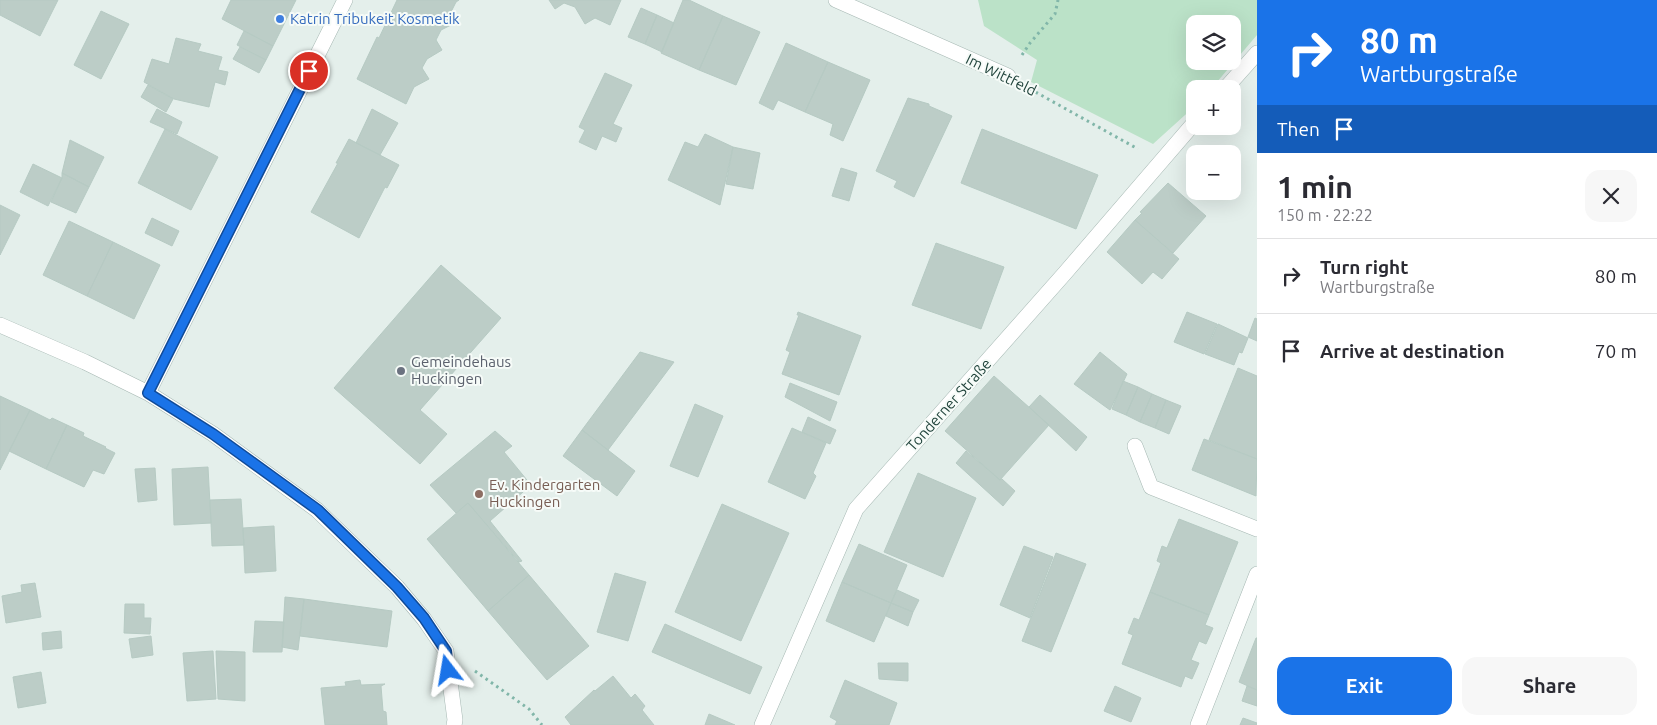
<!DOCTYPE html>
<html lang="en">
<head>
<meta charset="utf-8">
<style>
	:root { --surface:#fff; --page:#f7f7f7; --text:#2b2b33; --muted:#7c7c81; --line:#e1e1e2; --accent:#1a73e8 }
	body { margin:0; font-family:Ubuntu,sans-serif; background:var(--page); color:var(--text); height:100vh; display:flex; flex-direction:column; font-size:19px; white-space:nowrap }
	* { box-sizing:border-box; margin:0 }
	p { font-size:16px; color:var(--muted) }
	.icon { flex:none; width:28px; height:28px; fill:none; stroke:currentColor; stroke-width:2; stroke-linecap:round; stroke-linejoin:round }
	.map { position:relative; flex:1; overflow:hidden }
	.details { display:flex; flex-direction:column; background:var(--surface); width:400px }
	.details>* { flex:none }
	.hud { background:#1a73e8; color:#fff; overflow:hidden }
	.tools { position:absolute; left:1186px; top:15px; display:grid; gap:10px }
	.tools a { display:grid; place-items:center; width:55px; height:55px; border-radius:10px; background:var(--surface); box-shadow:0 5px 20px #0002; font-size:25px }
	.pin { position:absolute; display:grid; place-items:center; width:42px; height:42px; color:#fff; margin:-21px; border:2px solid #fff; border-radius:50%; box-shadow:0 1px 5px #0007 }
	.me { position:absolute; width:55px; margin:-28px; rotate:346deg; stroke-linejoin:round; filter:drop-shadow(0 0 4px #0008) }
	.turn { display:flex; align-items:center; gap:18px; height:105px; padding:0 20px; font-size:22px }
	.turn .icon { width:65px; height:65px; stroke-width:2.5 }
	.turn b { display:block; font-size:35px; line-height:42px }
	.then { display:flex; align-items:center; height:48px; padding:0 20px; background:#0003; gap:10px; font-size:19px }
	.round { display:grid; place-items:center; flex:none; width:52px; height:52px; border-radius:15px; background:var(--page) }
	.head { display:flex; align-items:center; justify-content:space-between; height:85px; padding:0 20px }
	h1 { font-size:30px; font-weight:700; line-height:38px }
	.primary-button { display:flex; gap:10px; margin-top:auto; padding:10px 20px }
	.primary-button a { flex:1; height:58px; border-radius:15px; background:var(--accent); color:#fff; font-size:20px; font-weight:700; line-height:58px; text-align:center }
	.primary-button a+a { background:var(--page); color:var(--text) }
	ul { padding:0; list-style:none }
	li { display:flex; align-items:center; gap:15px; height:75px; padding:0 20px; border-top:1px solid var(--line) }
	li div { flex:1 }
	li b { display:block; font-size:19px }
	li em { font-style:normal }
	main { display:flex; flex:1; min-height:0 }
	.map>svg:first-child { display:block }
</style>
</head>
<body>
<main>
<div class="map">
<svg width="1257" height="725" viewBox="0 0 1257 725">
	<rect width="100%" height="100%" fill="#e4efeb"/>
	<path fill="#bbe2c8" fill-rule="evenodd" d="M978,0h279v35l-46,54h-16v17l-42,38 -122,-62 6,-22 -53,-34zM1195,24h37v37h-37z"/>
	<path fill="#bccdc7" stroke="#b6cac3" d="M0,0h58l-18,36 -40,-21z
		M231,0h65l-23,46 -51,-27z
		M397,0h62l-3,2 -5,10 6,10 -16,8 -5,10 6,10 -15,9 -5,9 7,11 -15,8 -8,17 -49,-25 20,-42 2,1z
		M549,0h72l-11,25 -15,-7 -10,6 -10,-17 -11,-4 -9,6z
		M683,0h6l34,16 -24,54 -38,-17z
		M641,8l16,7 -12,29 -17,-7z
		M101,11l28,13 -28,55 -27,-14z
		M657,15l17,8 -12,29 -17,-8z
		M723,16l37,16 -24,53 -37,-15z
		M244,31l29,15 -7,14 -29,-15z
		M176,38l25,6 -3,7 24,6 -4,13 10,2 -3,13 -10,-3 -6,25 -35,-8 -30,-17 8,-23 17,5z
		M786,43l42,19 -23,50 -27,-12 -5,10 -14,-7z
		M240,47l26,13 -7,13 -26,-14z
		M828,62l42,18 -27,61 -13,-6 3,-11 -28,-12z
		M605,73l27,12 -19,39 9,4 -6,14 -14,-6 -6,14 -17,-8 6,-12 -6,-3z
		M148,85l25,14 -7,13 -25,-15z
		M908,98l21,6v2l23,10 -38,81 -20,-10 3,-6 -21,-10z
		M157,109l25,13 -5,12 -27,-12z
		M372,109l26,14 -18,32 -24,-12z
		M165,129l53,28 -27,53 -53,-27z
		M982,129l116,46 -22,54 -115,-46z
		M705,134l28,13 -13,58 -52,-25 17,-38 13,5z
		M349,139l50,26 -12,23 -2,-1 -26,51 -48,-26 27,-49h-2z
		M70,140l34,17 -15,30 -27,-14z
		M733,147l27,6 -7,36 -27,-5z
		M33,164l29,14 -14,28 -28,-14z
		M841,168l16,5 -8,28 -17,-5z
		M62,173l27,14 -13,26 -25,-11 11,-24z
		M1168,183l38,33 -33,37 -38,-33 7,-7 -2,-1z
		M0,205l20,10 -20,40z
		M152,218l27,13 -7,15 -27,-13z
		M1135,220l44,39 -17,20 -9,-7 -11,12 -35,-32z
		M69,221l44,21 -26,54 -44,-21z
		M113,242l47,23 -26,54 -47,-23z
		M936,243l68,24 -23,62 -69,-24z
		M441,265l60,53 -81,92 27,24 -27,30 -86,-76z
		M798,312l63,24 -22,59 -57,-21 8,-22 -4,-2 13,-35h-2z
		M1187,312l30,12 -13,30 -30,-12z
		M1255,318l2,1v22l-9,-4z
		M1218,324l30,14 -6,15 -3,-1 -5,13 -29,-11z
		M640,352l34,10 -66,88 -26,-20z
		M1100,352l27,22 -17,36 -36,-26z
		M1238,368l19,8v83l-48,-19z
		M994,376l55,49 -49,55 -55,-49z
		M1123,381l15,6 -12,28 -14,-6z
		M790,383l47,19 -7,19 -45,-24z
		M1138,387l14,7 -12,28 -14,-7z
		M1152,394l14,6 -11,28 -15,-6z
		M1040,395l47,42 -11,14 -47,-44z
		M0,396l30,14 -30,60z
		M1166,400l15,6 -12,28 -14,-6z
		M695,404l28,12 -25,61 -28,-11z
		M30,410l20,10 2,-2 15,7 -21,44 -37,-18z
		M808,417l28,13 -6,14 -28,-12z
		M67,425l17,8 -1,3 23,11 -1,1 10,5 -11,21 -11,-4 -9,17 -38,-18z
		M792,428l34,15 -13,30 3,3 -11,23 -37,-17z
		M582,430l53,41 -18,25 -54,-40z
		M495,431l17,15 -8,6 27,33 -41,36 32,40 -3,1 -51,-59 -12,10 -26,-28z
		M1204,439l53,20 -1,37 -64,-26z
		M966,451l34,29 2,-1 13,12 -12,15 -47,-43z
		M208,467l3,56 -37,2 -2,-56z
		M155,468l2,32 -19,2 -3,-33z
		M918,473l58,25 -33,79 -59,-25z
		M241,499l3,46 -32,1 -2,-46z
		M468,503l61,72 -41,36 -61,-72z
		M722,504l67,29 -48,108 -66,-29z
		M1179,519l59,23 -29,73 -59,-23 11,-29 -4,-2 5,-15 5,2z
		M274,526l2,45 -31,2 -2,-45z
		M859,544l48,21 -16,38 -49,-21z
		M1024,546l29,11 -23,61 -30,-13z
		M1056,553l30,11 -35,88 -29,-11z
		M615,573l31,9 -18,59 -31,-9z
		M529,575l60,71 -42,34 -59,-69z
		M842,582l49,21 -17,39 -48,-21z
		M35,583l6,34 -35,6 -4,-27 20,-4 -1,-7z
		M897,590l22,10 -6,12 -22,-9z
		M1150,592l59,23 -4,10 8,3 -7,16 -7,-3 -8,19 8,3 -7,16 -7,-3 -4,11 -59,-23 11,-29 -5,-2 6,-15 5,2z
		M285,597l19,2 -6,51 -16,-3z
		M304,599l88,12 -5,36 -87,-11z
		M891,603l22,9 -5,14 -22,-10z
		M125,604h19v14h7l-1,16 -26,-1z
		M255,621l29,1 -2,30h-29z
		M665,624l97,43 -12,27 -98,-42z
		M61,631l1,17 -19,2 -1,-17z
		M151,636l2,19 -21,3 -3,-19z
		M1256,638h1v52l-18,-8z
		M213,651l3,48 -29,2 -4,-48z
		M216,651l29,1v49l-27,-2z
		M878,663h30v18l-29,-2z
		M41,672l5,31 -28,5 -5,-31z
		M613,676l18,22 4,-4 10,12 -3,4 12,15h-83l-6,-8 29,-27 1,1z
		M360,680l1,5 24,-1 -4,2 2,25 3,1 1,13h-62l-4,-37 25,-2 -1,-4z
		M845,680l52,23 -8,22h-54l2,-4 -7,-4z
		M1115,686l26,12 -10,24 -27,-11z
		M1247,686l10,4v16l-15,-5z
		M709,714l26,11h-30z
		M1243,718l14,5v2h-17z"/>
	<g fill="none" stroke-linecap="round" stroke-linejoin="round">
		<g stroke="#a6b8b3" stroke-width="16">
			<path id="service" d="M1135,446l16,41 106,42"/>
		</g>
		<g stroke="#a6b8b3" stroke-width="16">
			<path id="minor" d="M836,0l172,76
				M1225,89l32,-36
				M0,325l85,37 63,31 65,41 104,76 80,77 27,32 22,32 9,69 -1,5
				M148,393l197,-393
				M762,725l94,-216 209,-236 130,-151
				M1198,725l59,-151"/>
		</g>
		<path stroke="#81b6a9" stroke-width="3" stroke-dasharray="2.5 4" stroke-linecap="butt" d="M1022,55l8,-12 25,-29 3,-14
			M1030,89l108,60
			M475,671l54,38 13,16"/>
		<use href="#service" stroke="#fff" stroke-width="15"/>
		<use href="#minor" stroke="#fff" stroke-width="15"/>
	</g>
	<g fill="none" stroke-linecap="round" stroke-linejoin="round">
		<g stroke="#114b97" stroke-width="12">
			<path id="route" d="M309,71l-161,322 65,41 105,76 79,77 27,31 22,33 2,19"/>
		</g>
		<use href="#route" stroke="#1a73e8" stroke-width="9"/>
	</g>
	<circle fill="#3f7fe0" stroke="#f6fbf8" stroke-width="2" cx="280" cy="19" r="5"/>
	<circle fill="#6b7280" stroke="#f6fbf8" stroke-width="2" cx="401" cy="371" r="5"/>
	<circle fill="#8d6e63" stroke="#f6fbf8" stroke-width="2" cx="479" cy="494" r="5"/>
	<g text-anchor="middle" stroke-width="4" stroke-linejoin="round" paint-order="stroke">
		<g font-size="15" fill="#366cbe" stroke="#f6fbf8" text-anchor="start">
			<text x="290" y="24">Katrin Tribukeit Kosmetik</text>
		</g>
		<g font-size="15" fill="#21443c" stroke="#f6fbf8">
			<text transform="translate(1001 75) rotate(26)" y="5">Im Wittfeld</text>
			<text transform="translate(949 405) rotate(-48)" y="5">Tonderner Straße</text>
		</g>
		<g font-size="15" fill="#5b616d" stroke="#f6fbf8" text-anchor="start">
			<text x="411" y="367">Gemeindehaus<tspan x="411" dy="17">Huckingen</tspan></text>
		</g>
		<g font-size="15" fill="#785e54" stroke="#f6fbf8" text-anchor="start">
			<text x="489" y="490">Ev. Kindergarten<tspan x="489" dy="17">Huckingen</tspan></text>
		</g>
	</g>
</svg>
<div class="tools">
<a><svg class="icon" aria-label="layers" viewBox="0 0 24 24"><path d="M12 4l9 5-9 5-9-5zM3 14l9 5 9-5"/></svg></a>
<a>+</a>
<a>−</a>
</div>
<div class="pin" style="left:309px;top:71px;background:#d93025"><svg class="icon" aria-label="arrive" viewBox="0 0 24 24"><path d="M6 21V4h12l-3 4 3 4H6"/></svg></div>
<svg class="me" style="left:448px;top:670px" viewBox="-20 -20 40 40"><path d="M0-17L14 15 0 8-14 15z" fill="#1a73e8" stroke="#fff" stroke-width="4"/></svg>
</div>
<section class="details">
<div class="hud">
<div class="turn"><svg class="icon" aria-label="right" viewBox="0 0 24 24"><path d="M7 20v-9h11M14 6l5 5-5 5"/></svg><div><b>80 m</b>Wartburgstraße</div></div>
<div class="then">Then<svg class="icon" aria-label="arrive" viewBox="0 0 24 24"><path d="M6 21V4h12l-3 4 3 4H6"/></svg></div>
</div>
<div class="head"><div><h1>1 min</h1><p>150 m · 22:22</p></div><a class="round"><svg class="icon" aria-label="close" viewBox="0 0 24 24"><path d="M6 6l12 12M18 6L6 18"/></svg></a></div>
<ul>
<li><svg class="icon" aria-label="right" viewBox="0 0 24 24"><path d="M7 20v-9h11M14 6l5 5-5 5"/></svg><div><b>Turn right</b><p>Wartburgstraße</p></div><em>80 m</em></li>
<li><svg class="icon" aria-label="arrive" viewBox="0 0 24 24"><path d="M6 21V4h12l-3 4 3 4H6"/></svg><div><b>Arrive at destination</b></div><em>70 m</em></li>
</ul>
<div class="primary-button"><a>Exit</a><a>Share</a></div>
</section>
</main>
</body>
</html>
